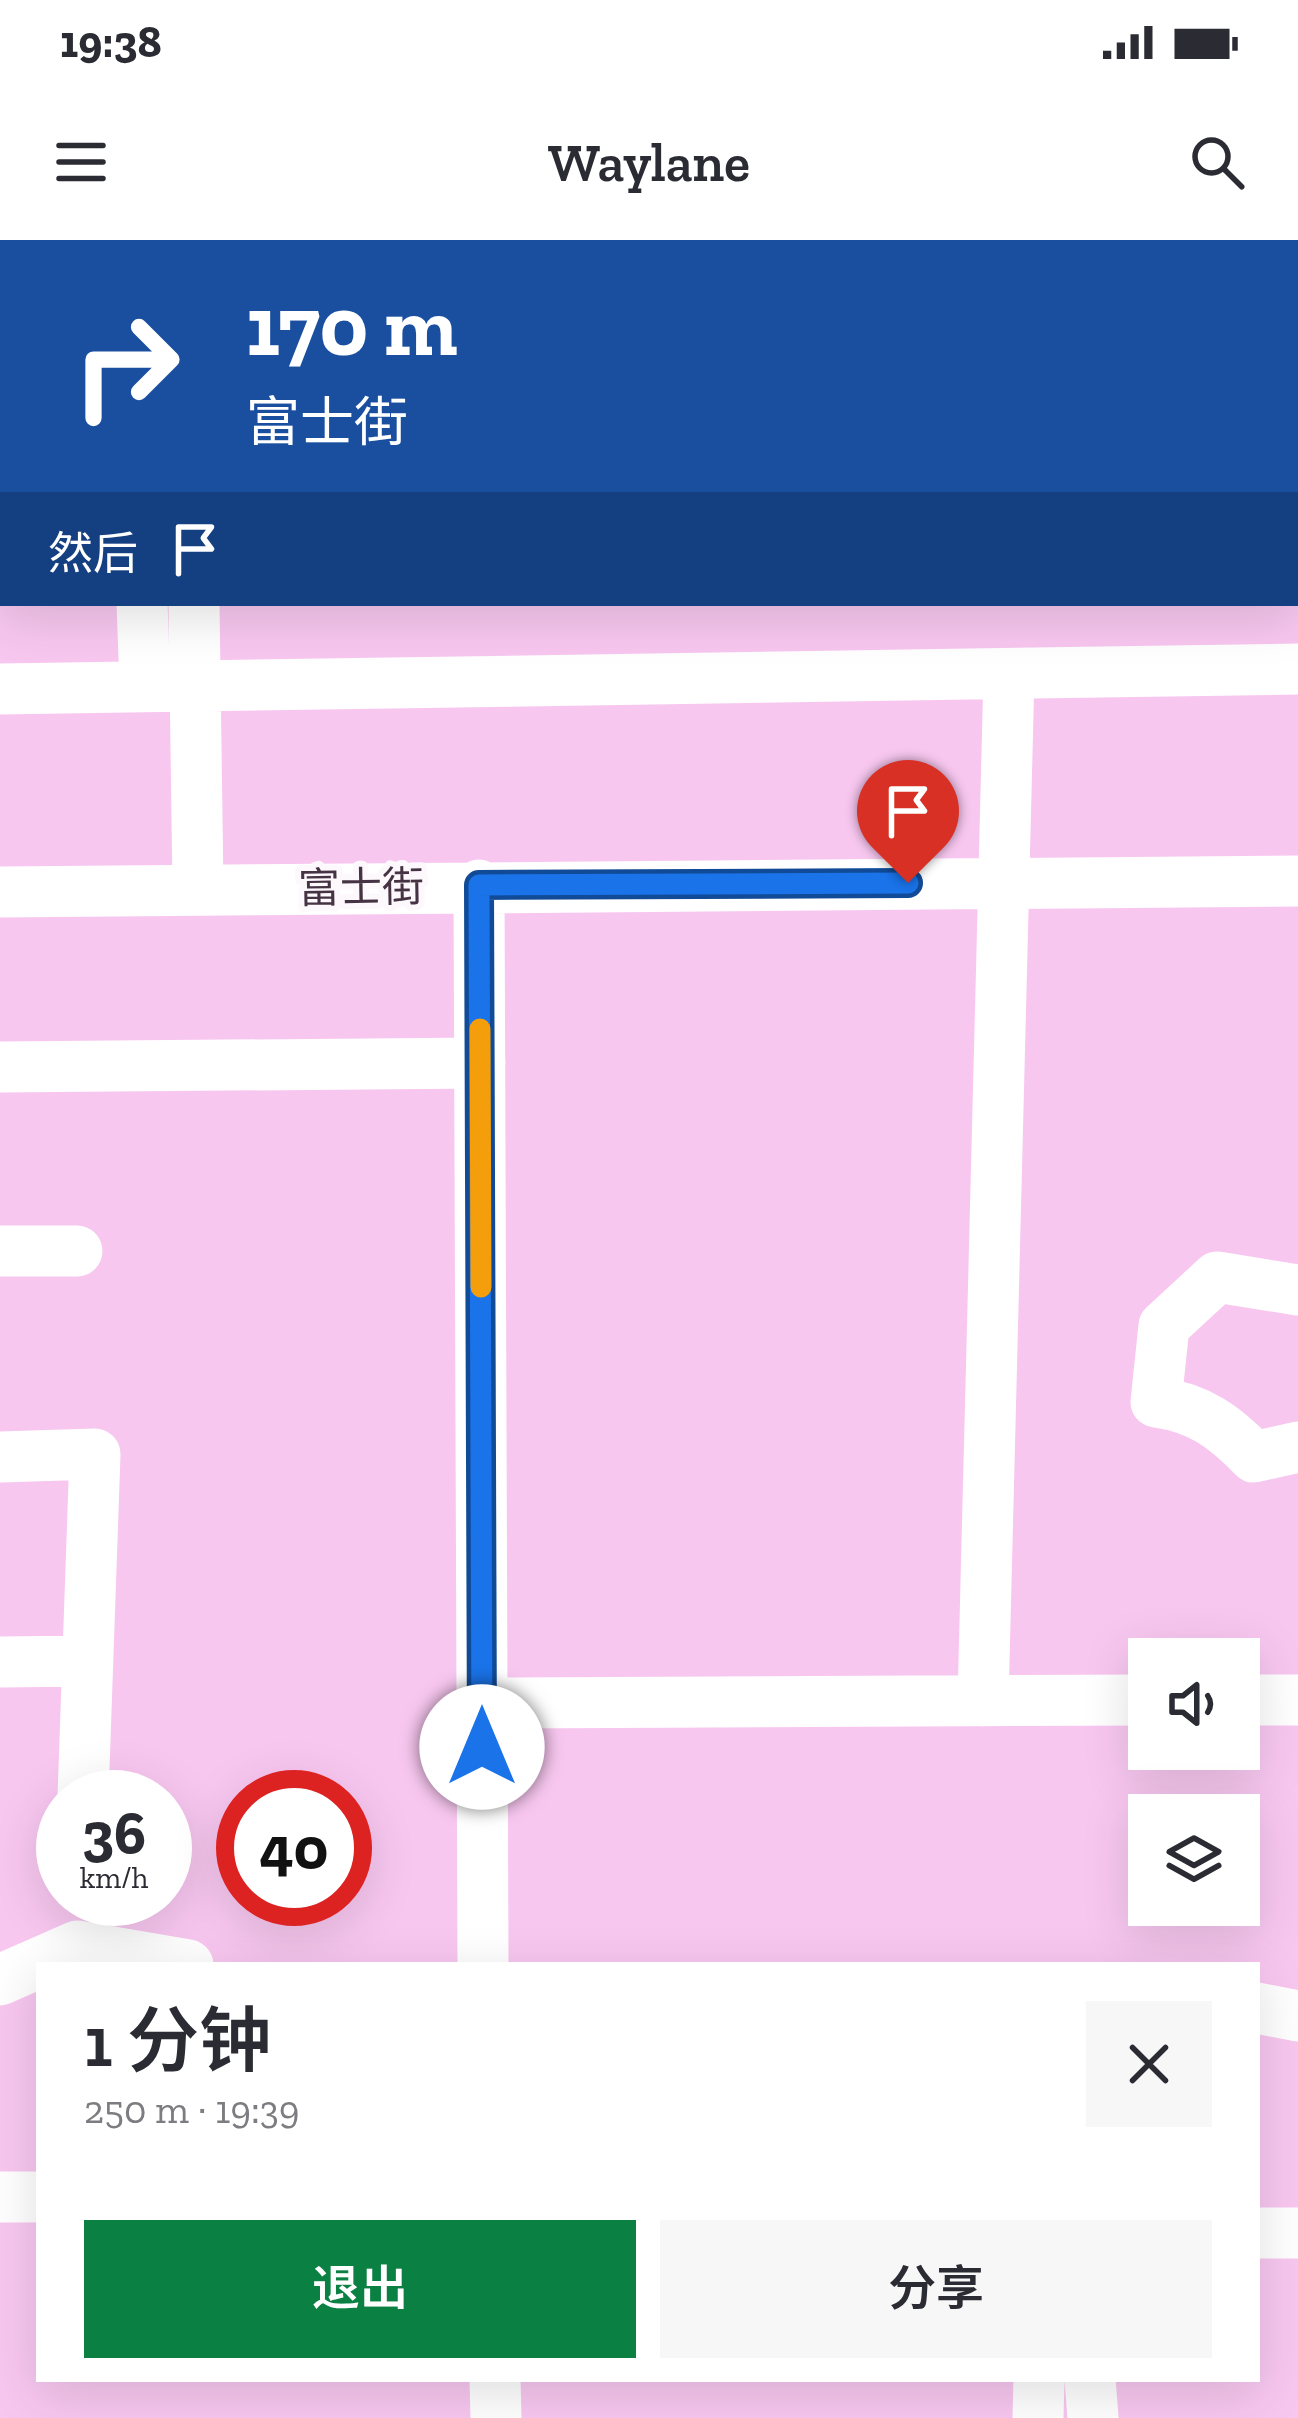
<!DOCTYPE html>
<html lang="zh">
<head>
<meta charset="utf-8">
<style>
	:root { --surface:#fff; --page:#f7f7f7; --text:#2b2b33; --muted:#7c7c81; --accent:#0b8043 }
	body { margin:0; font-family:"Zilla Slab","Noto Sans SC",serif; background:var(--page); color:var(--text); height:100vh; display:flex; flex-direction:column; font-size:45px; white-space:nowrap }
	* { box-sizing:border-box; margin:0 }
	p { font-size:39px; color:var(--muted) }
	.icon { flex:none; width:66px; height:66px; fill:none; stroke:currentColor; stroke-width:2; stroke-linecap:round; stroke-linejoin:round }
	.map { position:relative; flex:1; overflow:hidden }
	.panel { position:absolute; left:36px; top:1722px; width:1224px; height:420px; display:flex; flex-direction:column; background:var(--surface); border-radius:0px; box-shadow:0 12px 48px #0002 }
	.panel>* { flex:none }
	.guide { position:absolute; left:0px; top:0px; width:1299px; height:366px; box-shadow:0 12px 48px #0002; background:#1a4fa0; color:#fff; overflow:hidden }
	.fabs { position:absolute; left:1128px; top:1398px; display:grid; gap:24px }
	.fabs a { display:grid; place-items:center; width:132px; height:132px; border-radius:0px; background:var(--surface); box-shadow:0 12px 48px #0002; font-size:60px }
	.speed { position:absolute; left:36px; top:1530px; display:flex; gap:24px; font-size:60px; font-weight:700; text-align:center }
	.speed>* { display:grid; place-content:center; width:156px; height:156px; border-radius:50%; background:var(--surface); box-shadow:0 12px 48px #0002; line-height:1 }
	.speed small { font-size:30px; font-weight:400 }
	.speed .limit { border:18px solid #d22; background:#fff; color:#111 }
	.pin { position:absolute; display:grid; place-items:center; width:102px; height:102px; color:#fff; margin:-123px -51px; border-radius:50% 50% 50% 0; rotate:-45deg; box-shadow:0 0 12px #0007 }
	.pin .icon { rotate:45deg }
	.me { position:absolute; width:132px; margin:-66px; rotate:0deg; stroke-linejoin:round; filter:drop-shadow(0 0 9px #0008) }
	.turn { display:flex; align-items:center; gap:42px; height:252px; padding:0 48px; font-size:54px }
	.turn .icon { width:156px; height:156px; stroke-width:2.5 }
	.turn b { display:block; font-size:84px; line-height:102px }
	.then { display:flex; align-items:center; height:114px; padding:0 48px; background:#0003; gap:24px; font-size:45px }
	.round { display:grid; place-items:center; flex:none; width:126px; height:126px; border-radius:0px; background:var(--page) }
	.head { display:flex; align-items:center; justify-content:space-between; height:204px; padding:0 48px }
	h1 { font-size:72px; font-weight:600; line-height:90px }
	.action { display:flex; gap:24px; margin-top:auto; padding:24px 48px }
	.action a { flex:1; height:138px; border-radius:0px; background:var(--accent); color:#fff; font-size:48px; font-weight:600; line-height:138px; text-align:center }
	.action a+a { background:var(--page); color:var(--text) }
	.status { display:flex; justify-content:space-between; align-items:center; height:84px; padding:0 60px; background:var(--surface); direction:ltr }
	.status svg { height:33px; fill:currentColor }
	header { display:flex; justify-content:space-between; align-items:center; height:156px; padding:0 48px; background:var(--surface); font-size:54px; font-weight:600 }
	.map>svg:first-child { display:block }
</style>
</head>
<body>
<div class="status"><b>19:38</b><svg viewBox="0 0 49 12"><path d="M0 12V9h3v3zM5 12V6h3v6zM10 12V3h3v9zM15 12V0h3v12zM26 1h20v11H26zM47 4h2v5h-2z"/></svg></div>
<header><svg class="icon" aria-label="menu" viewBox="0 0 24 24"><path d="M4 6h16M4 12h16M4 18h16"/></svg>Waylane<svg class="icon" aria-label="search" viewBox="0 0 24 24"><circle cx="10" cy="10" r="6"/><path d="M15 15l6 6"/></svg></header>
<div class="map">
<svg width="1298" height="2178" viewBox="0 0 1298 2178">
	<rect width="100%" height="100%" fill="#f8c7f0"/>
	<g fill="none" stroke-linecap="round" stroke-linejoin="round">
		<path stroke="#fff" stroke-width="51" d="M188,0v3
			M275,0v3
			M735,0v3
			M1272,0v3
			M110,3v-3
			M0,264l3,-1
			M142,363l3,83
			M194,363l4,286
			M0,449l1298,-20
			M479,645l4,1080
			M0,652l1298,-11
			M0,827l480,-4
			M0,1011h77
			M1298,1050l-81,-13 -53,49 -8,76c43,6 68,24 98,55l44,-10
			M0,1217l95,-3 -12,343
			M0,1422l87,-1
			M1239,1460h59
			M983,1461l26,-1027
			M482,1463l667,-3
			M0,1740l77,-34 111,19
			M1257,1768l41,8
			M0,1957h39
			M1257,1993h41
			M495,2139l1,39
			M1090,2139l3,39
			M1038,2178l1,-39"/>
	</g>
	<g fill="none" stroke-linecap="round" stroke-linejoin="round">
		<g stroke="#114b97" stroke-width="30">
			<path id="route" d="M482,1507l-3,-862 429,-2"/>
		</g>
		<use href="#route" stroke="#1a73e8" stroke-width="21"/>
		<path stroke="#f59e0b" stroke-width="21" d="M480,789l1,258"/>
	</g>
	<g text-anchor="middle" stroke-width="12" stroke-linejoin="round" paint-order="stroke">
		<g font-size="42" fill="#453242" stroke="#fdf8fc">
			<text transform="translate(361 647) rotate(-1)" y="15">富士街</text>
		</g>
	</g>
</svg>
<div class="fabs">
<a><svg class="icon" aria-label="sound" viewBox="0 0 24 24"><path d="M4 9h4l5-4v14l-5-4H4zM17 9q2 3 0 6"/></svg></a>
<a><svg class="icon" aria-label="layers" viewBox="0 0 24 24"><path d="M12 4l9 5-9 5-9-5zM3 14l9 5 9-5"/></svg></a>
</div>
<div class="speed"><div>36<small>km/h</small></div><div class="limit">40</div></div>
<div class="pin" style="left:908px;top:643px;background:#d93025"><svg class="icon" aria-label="arrive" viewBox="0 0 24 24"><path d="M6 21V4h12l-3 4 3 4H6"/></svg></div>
<svg class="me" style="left:482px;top:1507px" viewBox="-20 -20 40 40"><circle r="19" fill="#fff"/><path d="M0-13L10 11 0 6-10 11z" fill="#1a73e8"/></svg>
<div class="guide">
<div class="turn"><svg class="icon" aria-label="right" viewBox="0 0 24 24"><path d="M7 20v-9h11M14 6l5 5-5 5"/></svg><div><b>170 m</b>富士街</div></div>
<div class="then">然后<svg class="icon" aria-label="arrive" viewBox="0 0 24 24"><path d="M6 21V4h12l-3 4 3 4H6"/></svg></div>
</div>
<section class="panel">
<div class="head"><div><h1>1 分钟</h1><p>250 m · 19:39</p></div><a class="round"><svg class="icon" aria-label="close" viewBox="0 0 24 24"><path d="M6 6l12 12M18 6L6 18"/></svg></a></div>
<div class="action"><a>退出</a><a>分享</a></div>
</section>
</div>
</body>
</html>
